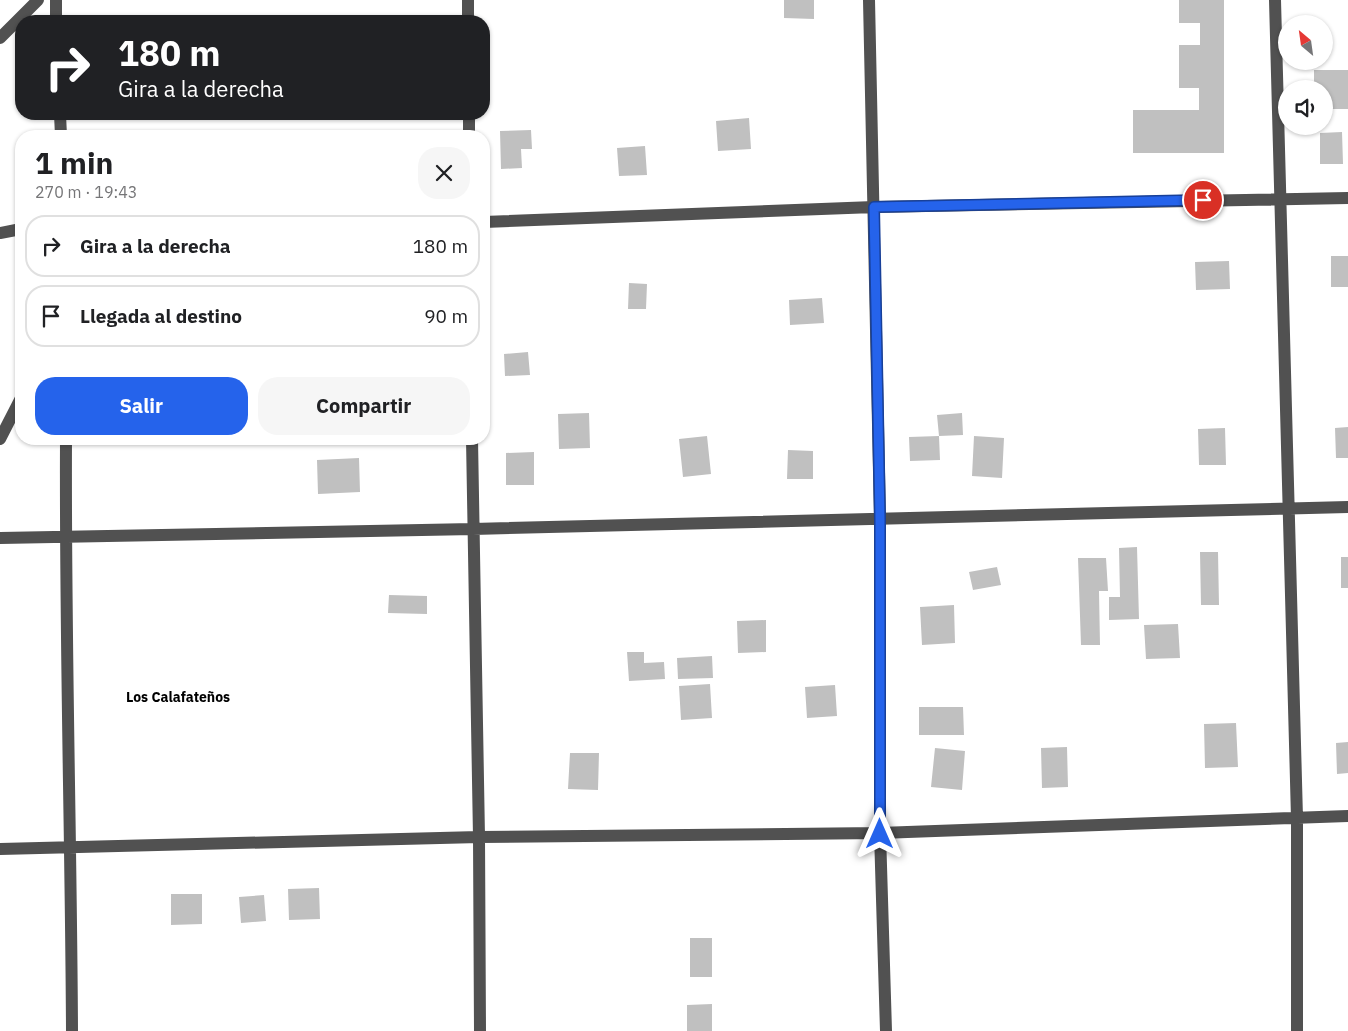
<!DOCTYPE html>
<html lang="es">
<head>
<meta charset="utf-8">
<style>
	:root { --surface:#fff; --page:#f6f6f6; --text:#202124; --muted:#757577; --line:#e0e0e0; --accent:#2563eb }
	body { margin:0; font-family:"IBM Plex Sans",sans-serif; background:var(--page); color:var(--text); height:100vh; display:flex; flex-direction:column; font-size:19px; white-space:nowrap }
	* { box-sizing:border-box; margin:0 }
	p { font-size:16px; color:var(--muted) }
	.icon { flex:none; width:28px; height:28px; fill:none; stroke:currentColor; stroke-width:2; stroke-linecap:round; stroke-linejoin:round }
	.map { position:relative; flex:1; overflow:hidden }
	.sheet { position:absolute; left:15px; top:130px; width:475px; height:315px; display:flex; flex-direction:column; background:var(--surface); border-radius:20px; box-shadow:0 1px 4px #0004 }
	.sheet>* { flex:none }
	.hud { position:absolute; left:15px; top:15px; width:475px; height:105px; border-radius:20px; box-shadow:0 1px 4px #0004; background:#202124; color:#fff; overflow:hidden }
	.needle { width:32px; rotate:331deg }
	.controls { position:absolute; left:1278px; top:15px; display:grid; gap:10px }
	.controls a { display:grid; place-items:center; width:55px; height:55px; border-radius:50%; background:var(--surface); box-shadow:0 1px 4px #0004; font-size:25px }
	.pin { position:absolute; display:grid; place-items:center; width:42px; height:42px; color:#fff; margin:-21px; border:2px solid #fff; border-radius:50%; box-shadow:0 1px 5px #0007 }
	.me { position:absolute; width:55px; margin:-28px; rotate:0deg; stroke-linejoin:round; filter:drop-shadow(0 0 4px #0008) }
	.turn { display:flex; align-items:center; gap:18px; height:105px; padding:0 20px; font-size:22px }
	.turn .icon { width:65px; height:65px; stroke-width:2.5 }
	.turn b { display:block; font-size:35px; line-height:42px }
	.round { display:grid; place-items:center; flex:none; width:52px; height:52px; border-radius:20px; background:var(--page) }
	.head { display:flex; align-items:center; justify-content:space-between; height:85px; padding:0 20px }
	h1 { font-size:30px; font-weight:800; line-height:38px }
	.primary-button { display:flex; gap:10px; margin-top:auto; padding:10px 20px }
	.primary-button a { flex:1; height:58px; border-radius:20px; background:var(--accent); color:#fff; font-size:20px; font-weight:800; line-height:58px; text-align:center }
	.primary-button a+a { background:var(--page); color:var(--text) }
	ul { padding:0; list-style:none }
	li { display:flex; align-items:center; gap:15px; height:62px; margin:0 10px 8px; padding:0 10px; border:2px solid var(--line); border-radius:20px }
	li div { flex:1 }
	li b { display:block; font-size:19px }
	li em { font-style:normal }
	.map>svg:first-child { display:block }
</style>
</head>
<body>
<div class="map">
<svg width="1348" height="1031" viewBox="0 0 1348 1031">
	<rect width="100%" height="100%" fill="#fff"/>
	<path fill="#c0c0c0" d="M784,0h30v19l-30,-1z
		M1179,0h45v153h-91v-43h66v-22h-20v-43h21v-22h-21z
		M1314,70h34v39h-24v-20h-10z
		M749,118l2,31 -33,2 -2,-30z
		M531,130l1,19h-11l1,19 -21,1 -1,-38z
		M1342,132l1,32h-23v-31z
		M645,146l2,29 -28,1 -2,-28z
		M1331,256h17v31h-17z
		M1229,261l1,28 -34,1 -1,-28z
		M629,283l18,1 -1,25h-18z
		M822,298l2,25 -34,2 -1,-25z
		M528,352l2,23 -25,1 -1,-22z
		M589,413l1,35 -31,1 -1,-35z
		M962,413l1,22 -24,1 -2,-21z
		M1348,427v31h-12l-1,-30z
		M1225,428l1,37h-27l-1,-36z
		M707,436l4,38 -28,3 -4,-38z
		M939,436l1,24 -30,1 -1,-24z
		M974,436l30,2 -2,40 -30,-2z
		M788,450l25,1v28h-26z
		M534,452v33h-28v-32z
		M359,458l1,34 -42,2 -1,-34z
		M1137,547l2,72 -30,1v-23h11l-1,-49z
		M1200,552h18l1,53h-18z
		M1341,557h7v31h-7z
		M1078,558h28l2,33h-9l1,54h-19z
		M997,567l4,18 -28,5 -4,-18z
		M389,595l38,1v18l-39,-1z
		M954,605l1,38 -33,2 -2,-38z
		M766,620v32l-28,1 -1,-32z
		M1178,624l2,34 -34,1 -2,-34z
		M627,652h17v11l20,-1 1,17 -36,2z
		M712,656l1,22 -35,1 -1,-21z
		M710,684l2,34 -31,2 -2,-34z
		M835,685l2,31 -30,2 -2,-31z
		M919,707h44l1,28h-45z
		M1236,723l2,44 -33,1 -1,-44z
		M1348,742v31l-11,1 -1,-31z
		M1067,747l1,40 -26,1 -1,-40z
		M935,748l30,3 -3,39 -31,-3z
		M570,753h29l-1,37 -30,-1z
		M319,888l1,31 -31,1 -1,-31z
		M171,894h31v30l-31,1z
		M264,895l2,26 -25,2 -2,-26z
		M690,938h22v39h-22z
		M712,1004v27h-25v-26z"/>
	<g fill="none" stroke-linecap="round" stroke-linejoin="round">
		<path stroke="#515151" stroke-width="12" d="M56,0v21
			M468,0v21
			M869,0l11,519v314l6,198
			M1275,0l22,818v213
			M0,38l38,-38
			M60,114l1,22
			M469,114v22
			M484,222l390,-15 474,-9
			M0,233l21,-4
			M0,439l21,-41
			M66,439c-1,197 5,395 6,592
			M472,439l7,398 1,194
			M0,538l473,-9 875,-22
			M0,849l479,-12 401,-4 468,-17"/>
	</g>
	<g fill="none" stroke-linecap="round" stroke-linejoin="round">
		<g stroke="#184099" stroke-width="12">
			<path id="route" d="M880,834v-315l-6,-312 329,-7"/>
		</g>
		<use href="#route" stroke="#2563eb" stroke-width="9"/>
	</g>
	<g text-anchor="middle" stroke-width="4.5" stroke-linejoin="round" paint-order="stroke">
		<g font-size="14" font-weight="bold" fill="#000" stroke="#fff">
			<text x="178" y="702">Los Calafateños</text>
		</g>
	</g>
</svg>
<div class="controls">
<a><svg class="needle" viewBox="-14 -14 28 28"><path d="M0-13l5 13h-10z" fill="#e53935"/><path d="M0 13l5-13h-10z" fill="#757577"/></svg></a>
<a><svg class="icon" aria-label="sound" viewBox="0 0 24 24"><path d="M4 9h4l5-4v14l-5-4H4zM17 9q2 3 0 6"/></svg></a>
</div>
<div class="pin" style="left:1203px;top:200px;background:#d93025"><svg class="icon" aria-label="arrive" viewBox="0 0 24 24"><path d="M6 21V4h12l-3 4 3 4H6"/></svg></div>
<svg class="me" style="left:880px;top:834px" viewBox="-20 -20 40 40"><path d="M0-17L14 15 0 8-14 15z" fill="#2563eb" stroke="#fff" stroke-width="4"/></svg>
<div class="hud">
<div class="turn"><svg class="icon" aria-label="right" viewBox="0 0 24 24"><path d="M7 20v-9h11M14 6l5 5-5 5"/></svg><div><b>180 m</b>Gira a la derecha</div></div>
</div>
<section class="sheet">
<div class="head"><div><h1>1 min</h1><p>270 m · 19:43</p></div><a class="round"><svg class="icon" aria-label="close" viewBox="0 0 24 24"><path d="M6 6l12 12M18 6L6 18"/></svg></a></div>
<ul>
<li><svg class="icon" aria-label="right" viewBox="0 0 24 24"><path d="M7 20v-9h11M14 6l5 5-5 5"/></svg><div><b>Gira a la derecha</b></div><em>180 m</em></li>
<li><svg class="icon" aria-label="arrive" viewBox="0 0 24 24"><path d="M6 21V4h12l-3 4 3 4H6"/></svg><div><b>Llegada al destino</b></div><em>90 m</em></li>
</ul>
<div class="primary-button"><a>Salir</a><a>Compartir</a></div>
</section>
</div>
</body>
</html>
